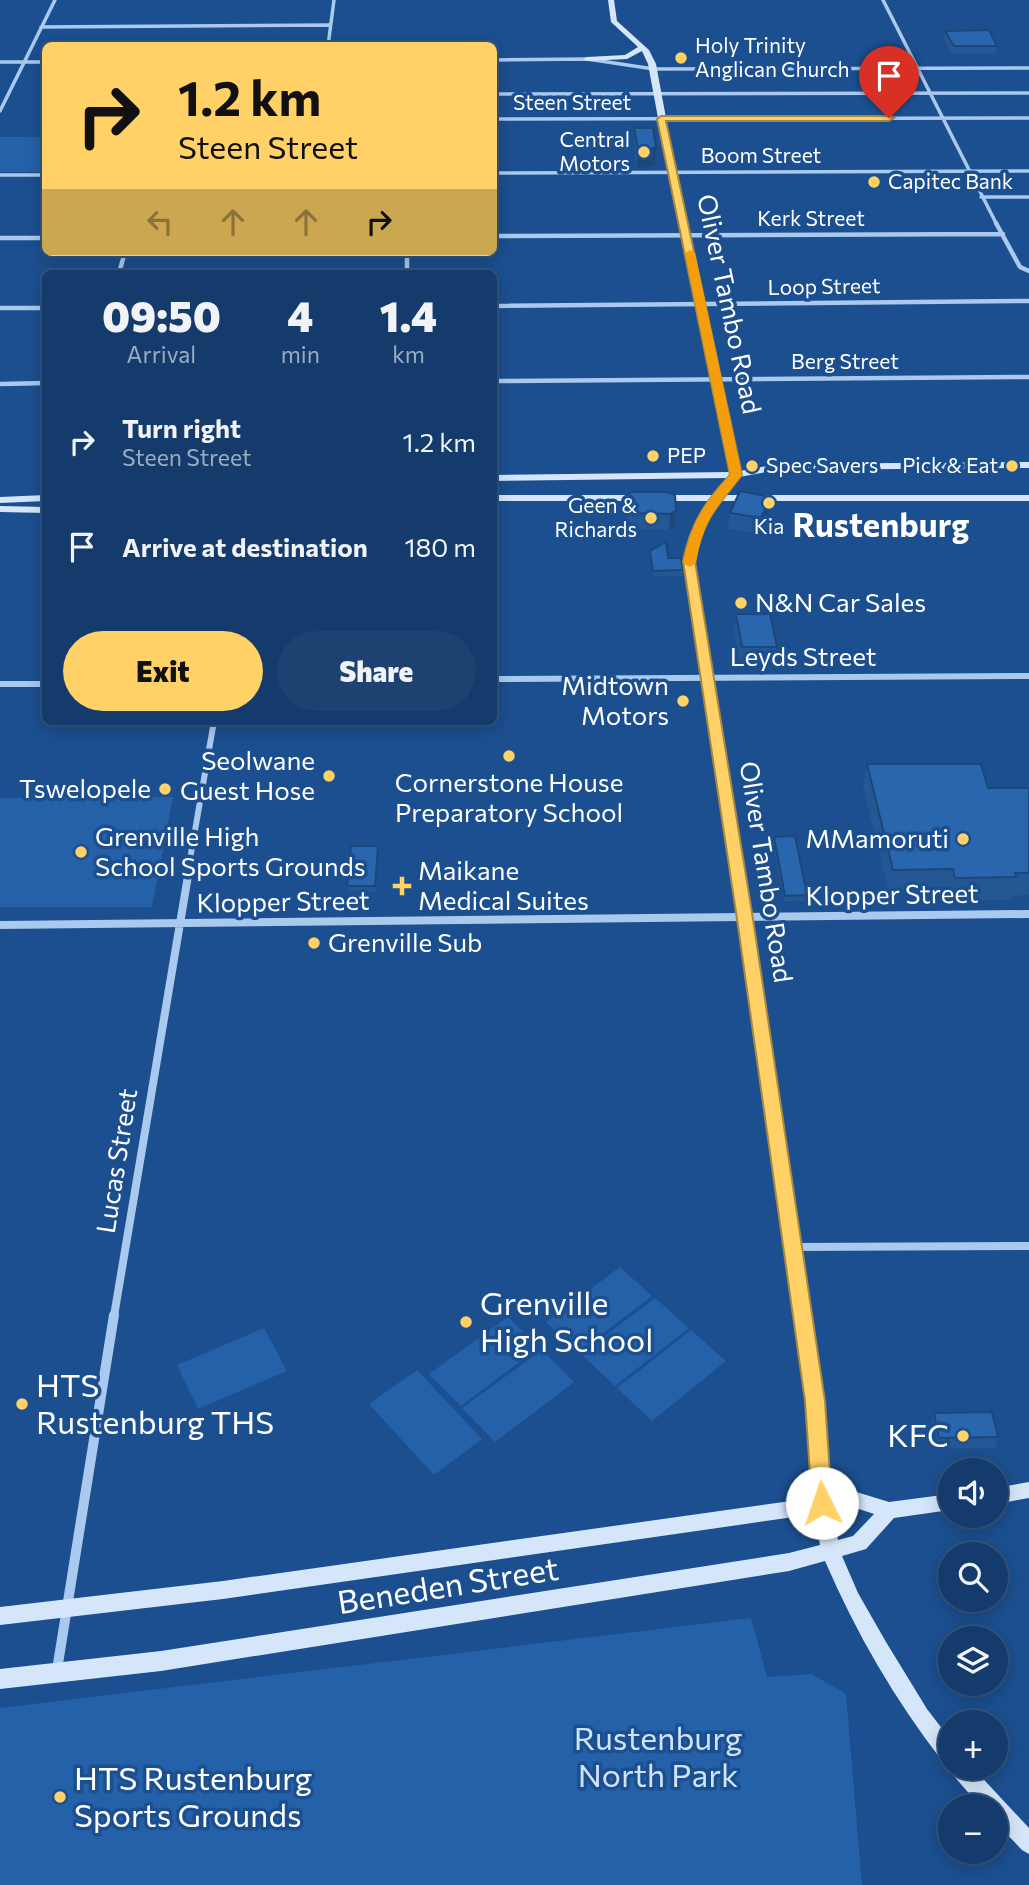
<!DOCTYPE html>
<html lang="en">
<head>
<meta charset="utf-8">
<style>
	:root { --surface:#143b6b; --page:#1d4271; --text:#f1f3f6; --muted:#9dadc1; --line:#33557e; --accent:#ffd166 }
	body { margin:0; font-family:Commissioner,sans-serif; background:var(--page); color:var(--text); height:100vh; display:flex; flex-direction:column; font-size:26px; white-space:nowrap }
	* { box-sizing:border-box; margin:0 }
	p { font-size:23px; color:var(--muted) }
	.icon { flex:none; width:38px; height:38px; fill:none; stroke:currentColor; stroke-width:2; stroke-linecap:round; stroke-linejoin:round }
	.map { position:relative; flex:1; overflow:hidden }
	.panel { position:absolute; left:42px; top:270px; width:455px; height:455px; display:flex; flex-direction:column; background:var(--surface); border-radius:10px; box-shadow:0 4px 18px #0003,0 0 0 2px var(--line) }
	.panel>* { flex:none }
	.banner { position:absolute; left:42px; top:42px; width:455px; height:214px; border-radius:10px; box-shadow:0 4px 18px #0003,0 0 0 2px var(--line); background:#ffd166; color:#111; overflow:hidden }
	.fabs { position:absolute; left:938px; top:1458px; display:grid; gap:14px }
	.fabs a { display:grid; place-items:center; width:70px; height:70px; border-radius:50%; background:var(--surface); box-shadow:0 4px 18px #0003,0 0 0 2px var(--line); font-size:35px }
	.pin { position:absolute; display:grid; place-items:center; width:60px; height:60px; color:#fff; margin:-72px -30px; border-radius:50% 50% 50% 0; rotate:-45deg; box-shadow:0 0 7px #0007 }
	.pin .icon { rotate:45deg }
	.me { position:absolute; width:77px; margin:-38px; rotate:356deg; stroke-linejoin:round; filter:drop-shadow(0 0 5px #0008) }
	.turn { display:flex; align-items:center; gap:24px; height:147px; padding:0 21px; font-size:32px }
	.turn .icon { width:91px; height:91px; stroke-width:2.5 }
	.turn b { display:block; font-size:49px; line-height:60px }
	.lanes { display:flex; align-items:center; height:66px; padding:0 21px; background:#0003; justify-content:center; gap:35px; direction:ltr }
	.lanes .off { opacity:.35 }
	.eta { display:flex; justify-content:space-evenly; align-items:center; height:119px; text-align:center }
	.eta b { font-size:42px; font-weight:800; line-height:49px }
	.primary-button { display:flex; gap:14px; margin-top:auto; padding:14px 21px }
	.primary-button a { flex:1; height:80px; border-radius:42px; background:var(--accent); color:#111; font-size:28px; font-weight:800; line-height:80px; text-align:center }
	.primary-button a+a { background:var(--page); color:var(--text) }
	ul { padding:0; list-style:none }
	li { display:flex; align-items:center; gap:21px; height:105px; padding:0 21px }
	li div { flex:1 }
	li b { display:block; font-size:26px }
	li em { font-style:normal }
	.map>svg:first-child { display:block }
</style>
</head>
<body>
<div class="map">
<svg width="1029" height="1885" viewBox="0 0 1029 1885">
	<rect width="100%" height="100%" fill="#1b4f8f"/>
	<path fill="#2461a8" d="M0,137h45v35h-45z
		M173,797l-21,110h-152v-109z
		M620,1267l32,29 -73,56 -33,-30z
		M655,1298l34,30 -74,58 -34,-32z
		M508,1317l31,30 -78,59 -32,-32z
		M264,1328l23,43 -89,38 -21,-44z
		M691,1330l35,31 -74,60 -35,-33z
		M542,1350l32,32 -79,60 -33,-34z
		M417,1370l65,69 -48,36 -65,-71z
		M751,1618l16,59 45,-3 34,20 16,191h-862v-177z"/>
	<g fill="none" stroke-linecap="round" stroke-linejoin="round">
		<path stroke="#a9c9ee" stroke-width="3.5" d="M883,0l114,225
			M41,27l288,-2
			M328,46l6,-46
			M494,60l93,-1 67,10 375,-1
			M0,62h46
			M494,94l535,-1
			M0,111l55,-111
			M494,119l535,-1
			M494,173l535,-2
			M0,175h46
			M981,197h48"/>
		<path stroke="#a9c9ee" stroke-width="4.5" d="M996,223l24,44 9,4
			M494,236l509,-2
			M0,238h46
			M407,252v21
			M119,273l6,-21
			M494,306l535,-5
			M0,308h46
			M494,381l535,-4
			M0,384l46,-1"/>
		<path stroke="#a9c9ee" stroke-width="6" d="M494,679l535,-3
			M0,684h46
			M189,865l25,-144"/>
		<path stroke="#a9c9ee" stroke-width="8" d="M0,925l1029,-11
			M792,1247l237,-1
			M114,1316l76,-452"/>
		<path stroke="#a9c9ee" stroke-width="10" d="M57,1670l57,-355"/>
		<path fill="#d6e6fa" fill-rule="evenodd" d="M608,0h6l3,21 32,29 7,14 20,108 64,299 38,-7 251,-2v6l-251,2 -39,7 -15,18h305v6h-309l-15,24 -10,36 57,358 72,482 7,93 19,-4 39,12 61,-8v16l-56,8 -28,31 -24,7 16,37 28,49 41,67 23,30v26l-7,-3c-48,-62 -87,-129 -118,-201l-36,10 -628,100 -161,18v-20l161,-18 628,-98 31,-8 -5,-31 -592,85 -223,26v-18l223,-26 589,-83 -6,-97 -68,-482 -55,-358 6,-25 20,-35h-215v-6h220l13,-17 -233,3v-6l236,-3 -62,-300 -20,-108 -6,-13 -15,8 -40,2 -4,-2 4,-2 38,-2 13,-8 -27,-25zM850,1506l24,8 -21,22 -15,4 -5,-30z
			M46,495v6l-46,2v-6z
			M0,506l46,1v6l-46,-1z
			M1029,1482v16l-33,6v-16z
			M950,1767l23,1 56,60v26l-7,-4 -26,-27v-17h-16l-27,-31z"/>
	</g>
	<path fill="#245895" d="M945,31l52,15 -1,8h-44l-8,-15z
		M634,128l21,38 -18,2 -3,-23z
		M627,495l49,15 -1,16 -6,4 -35,-1 -6,-3 -2,-15z
		M770,497l-1,15 -10,22 -31,-5 2,-16z
		M650,551l18,7 15,12v6h-30l-3,-20z
		M736,614l41,33 -2,16h-35l-6,-33z
		M867,764l121,24h41v107l-17,1 -1,4h-61l-2,-8 -59,1 -26,-106z
		M774,837l33,58 -1,6h-22l-11,-59z
		M378,852l-3,40 -27,-1 -1,-5z
		M934,1413l64,24 -3,11 -59,1 -5,-25z"/>
	<path fill="#1d4779" d="M656,148l-1,18 -18,2 1,-18z
		M770,497l-1,15 -10,22 2,-16z
		M676,510l-1,16 -6,4 1,-16z"/>
	<path fill="#2a66ad" stroke="#1d4779" stroke-width="2" d="M989,30l8,16h-43l-9,-15z
		M634,128h19l3,20 -18,2z
		M740,491l30,6 -9,21 -31,-5z
		M632,492h35l8,3 1,15 -6,4 -35,-1 -6,-3 -2,-15z
		M666,542l2,16h13l2,12 -30,1 -3,-20z
		M736,614h34l7,33h-35z
		M867,764h114l7,24h41v85h-14l1,4 -61,1 -2,-9 -60,1z
		M795,836l12,59 -22,1 -11,-59z
		M351,846h27l-3,40h-28z
		M992,1412l6,25 -59,1 -5,-25z"/>
	<path fill="#ffd166" stroke="#a68842" stroke-width="2" d="M661,116h228l5,2 -5,3h-223l76,354c-26,33 -38,43 -47,86l58,358 72,482 7,102 -3,7 -7,3 -7,-3 -3,-7 -7,-102 -68,-482 -54,-358c8,-38 21,-58 47,-86l-73,-356z"/>
	<path fill="#f59e0b" d="M690,250l5,3 47,222c-27,35 -38,43 -46,88l-6,4 -7,-4c8,-39 20,-59 47,-88l-45,-222z"/>
	<g fill="#ffd166" stroke="#1b4f8f" stroke-width="2.5">
		<circle cx="681" cy="58" r="7"/>
		<circle cx="644" cy="152" r="7"/>
		<circle cx="874" cy="182" r="7"/>
		<circle cx="653" cy="456" r="7"/>
		<circle cx="752" cy="466" r="7"/>
		<circle cx="1012" cy="466" r="7"/>
		<circle cx="769" cy="503" r="7"/>
		<circle cx="651" cy="518" r="7"/>
		<circle cx="741" cy="603" r="7"/>
		<circle cx="683" cy="701" r="7"/>
		<circle cx="509" cy="756" r="7"/>
		<circle cx="329" cy="776" r="7"/>
		<circle cx="165" cy="789" r="7"/>
		<circle cx="963" cy="839" r="7"/>
		<circle cx="81" cy="852" r="7"/>
		<path d="M398.5 875.5h7v7h7v7h-7v7h-7v-7h-7v-7h7z"/>
		<circle cx="314" cy="943" r="7"/>
		<circle cx="466" cy="1322" r="7"/>
		<circle cx="22" cy="1404" r="7"/>
		<circle cx="963" cy="1436" r="7"/>
		<circle cx="60" cy="1797" r="7"/>
	</g>
	<g text-anchor="middle" stroke-width="7" stroke-linejoin="round" paint-order="stroke">
		<g font-size="21" fill="#fff" stroke="#1b4f8f" text-anchor="start">
			<text x="695" y="53">Holy Trinity<tspan x="695" dy="24">Anglican Church</tspan></text>
			<text x="630" y="147" text-anchor="end">Central<tspan x="630" dy="24">Motors</tspan></text>
			<text x="888" y="189">Capitec Bank</text>
			<text x="667" y="463">PEP</text>
			<text x="766" y="473">Spec Savers</text>
			<text x="998" y="473" text-anchor="end">Pick &amp; Eat</text>
			<text x="637" y="513" text-anchor="end">Geen &amp;<tspan x="637" dy="24">Richards</tspan></text>
			<text x="769" y="534" text-anchor="middle">Kia</text>
		</g>
		<g font-size="21" fill="#fff" stroke="#1b4f8f">
			<text x="572" y="110">Steen Street</text>
			<text x="761" y="163">Boom Street</text>
			<text x="811" y="226">Kerk Street</text>
			<text transform="translate(824 287) rotate(-1)" y="7">Loop Street</text>
			<text x="845" y="369">Berg Street</text>
		</g>
		<g font-size="26" fill="#fff" stroke="#1b4f8f">
			<text transform="translate(729 304) rotate(78)" y="9">Oliver Tambo Road</text>
			<text x="803" y="666">Leyds Street</text>
			<text transform="translate(766 872) rotate(81)" y="9">Oliver Tambo Road</text>
			<text transform="translate(892 895) rotate(-1)" y="9">Klopper Street</text>
			<text transform="translate(283 902) rotate(-1)" y="9">Klopper Street</text>
			<text transform="translate(117 1161) rotate(-81)" y="9">Lucas Street</text>
		</g>
		<g font-size="26" fill="#fff" stroke="#1b4f8f" text-anchor="start">
			<text x="755" y="612">N&amp;N Car Sales</text>
			<text x="669" y="695" text-anchor="end">Midtown<tspan x="669" dy="30">Motors</tspan></text>
			<text x="315" y="770" text-anchor="end">Seolwane<tspan x="315" dy="30">Guest Hose</tspan></text>
			<text x="509" y="792" text-anchor="middle">Cornerstone House<tspan x="509" dy="30">Preparatory School</tspan></text>
			<text x="151" y="798" text-anchor="end">Tswelopele</text>
			<text x="95" y="846">Grenville High<tspan x="95" dy="30">School Sports Grounds</tspan></text>
			<text x="949" y="848" text-anchor="end">MMamoruti</text>
			<text x="418" y="880">Maikane<tspan x="418" dy="30">Medical Suites</tspan></text>
			<text x="328" y="952">Grenville Sub</text>
		</g>
		<g font-size="32" fill="#fff" stroke="#1b4f8f" text-anchor="start">
			<text x="480" y="1315">Grenville<tspan x="480" dy="37">High School</tspan></text>
			<text x="36" y="1397">HTS<tspan x="36" dy="37">Rustenburg THS</tspan></text>
			<text x="949" y="1447" text-anchor="end">KFC</text>
			<text x="74" y="1790">HTS Rustenburg<tspan x="74" dy="37">Sports Grounds</tspan></text>
		</g>
		<g font-size="32" fill="#fff" stroke="#1b4f8f">
			<text transform="translate(448 1586) rotate(-9)" y="11">Beneden Street</text>
		</g>
		<g font-size="32" fill="#cfe3fa" stroke="#1b4f8f">
			<text x="658" y="1750">Rustenburg<tspan x="658" dy="37">North Park</tspan></text>
		</g>
		<g font-size="33" font-weight="bold" fill="#fff" stroke="#1b4f8f">
			<text x="881" y="537">Rustenburg</text>
		</g>
	</g>
</svg>
<div class="fabs">
<a><svg class="icon" aria-label="sound" viewBox="0 0 24 24"><path d="M4 9h4l5-4v14l-5-4H4zM17 9q2 3 0 6"/></svg></a>
<a><svg class="icon" aria-label="search" viewBox="0 0 24 24"><circle cx="10" cy="10" r="6"/><path d="M15 15l6 6"/></svg></a>
<a><svg class="icon" aria-label="layers" viewBox="0 0 24 24"><path d="M12 4l9 5-9 5-9-5zM3 14l9 5 9-5"/></svg></a>
<a>+</a>
<a>−</a>
</div>
<div class="pin" style="left:889px;top:118px;background:#d93025"><svg class="icon" aria-label="arrive" viewBox="0 0 24 24"><path d="M6 21V4h12l-3 4 3 4H6"/></svg></div>
<svg class="me" style="left:822px;top:1503px" viewBox="-20 -20 40 40"><circle r="19" fill="#fff"/><path d="M0-13L10 11 0 6-10 11z" fill="#ffd166"/></svg>
<div class="banner">
<div class="turn"><svg class="icon" aria-label="right" viewBox="0 0 24 24"><path d="M7 20v-9h11M14 6l5 5-5 5"/></svg><div><b>1.2 km</b>Steen Street</div></div>
<div class="lanes"><svg class="icon off" aria-label="left" viewBox="0 0 24 24"><path d="M17 20v-9H6M10 6l-5 5 5 5"/></svg><svg class="icon off" aria-label="ahead" viewBox="0 0 24 24"><path d="M12 20V5M6 11l6-6 6 6"/></svg><svg class="icon off" aria-label="ahead" viewBox="0 0 24 24"><path d="M12 20V5M6 11l6-6 6 6"/></svg><svg class="icon" aria-label="right" viewBox="0 0 24 24"><path d="M7 20v-9h11M14 6l5 5-5 5"/></svg></div>
</div>
<section class="panel">
<div class="eta">
<div><b>09:50</b><p>Arrival</p></div>
<div><b>4</b><p>min</p></div>
<div><b>1.4</b><p>km</p></div>
</div>
<ul>
<li><svg class="icon" aria-label="right" viewBox="0 0 24 24"><path d="M7 20v-9h11M14 6l5 5-5 5"/></svg><div><b>Turn right</b><p>Steen Street</p></div><em>1.2 km</em></li>
<li><svg class="icon" aria-label="arrive" viewBox="0 0 24 24"><path d="M6 21V4h12l-3 4 3 4H6"/></svg><div><b>Arrive at destination</b></div><em>180 m</em></li>
</ul>
<div class="primary-button"><a>Exit</a><a>Share</a></div>
</section>
</div>
</body>
</html>
